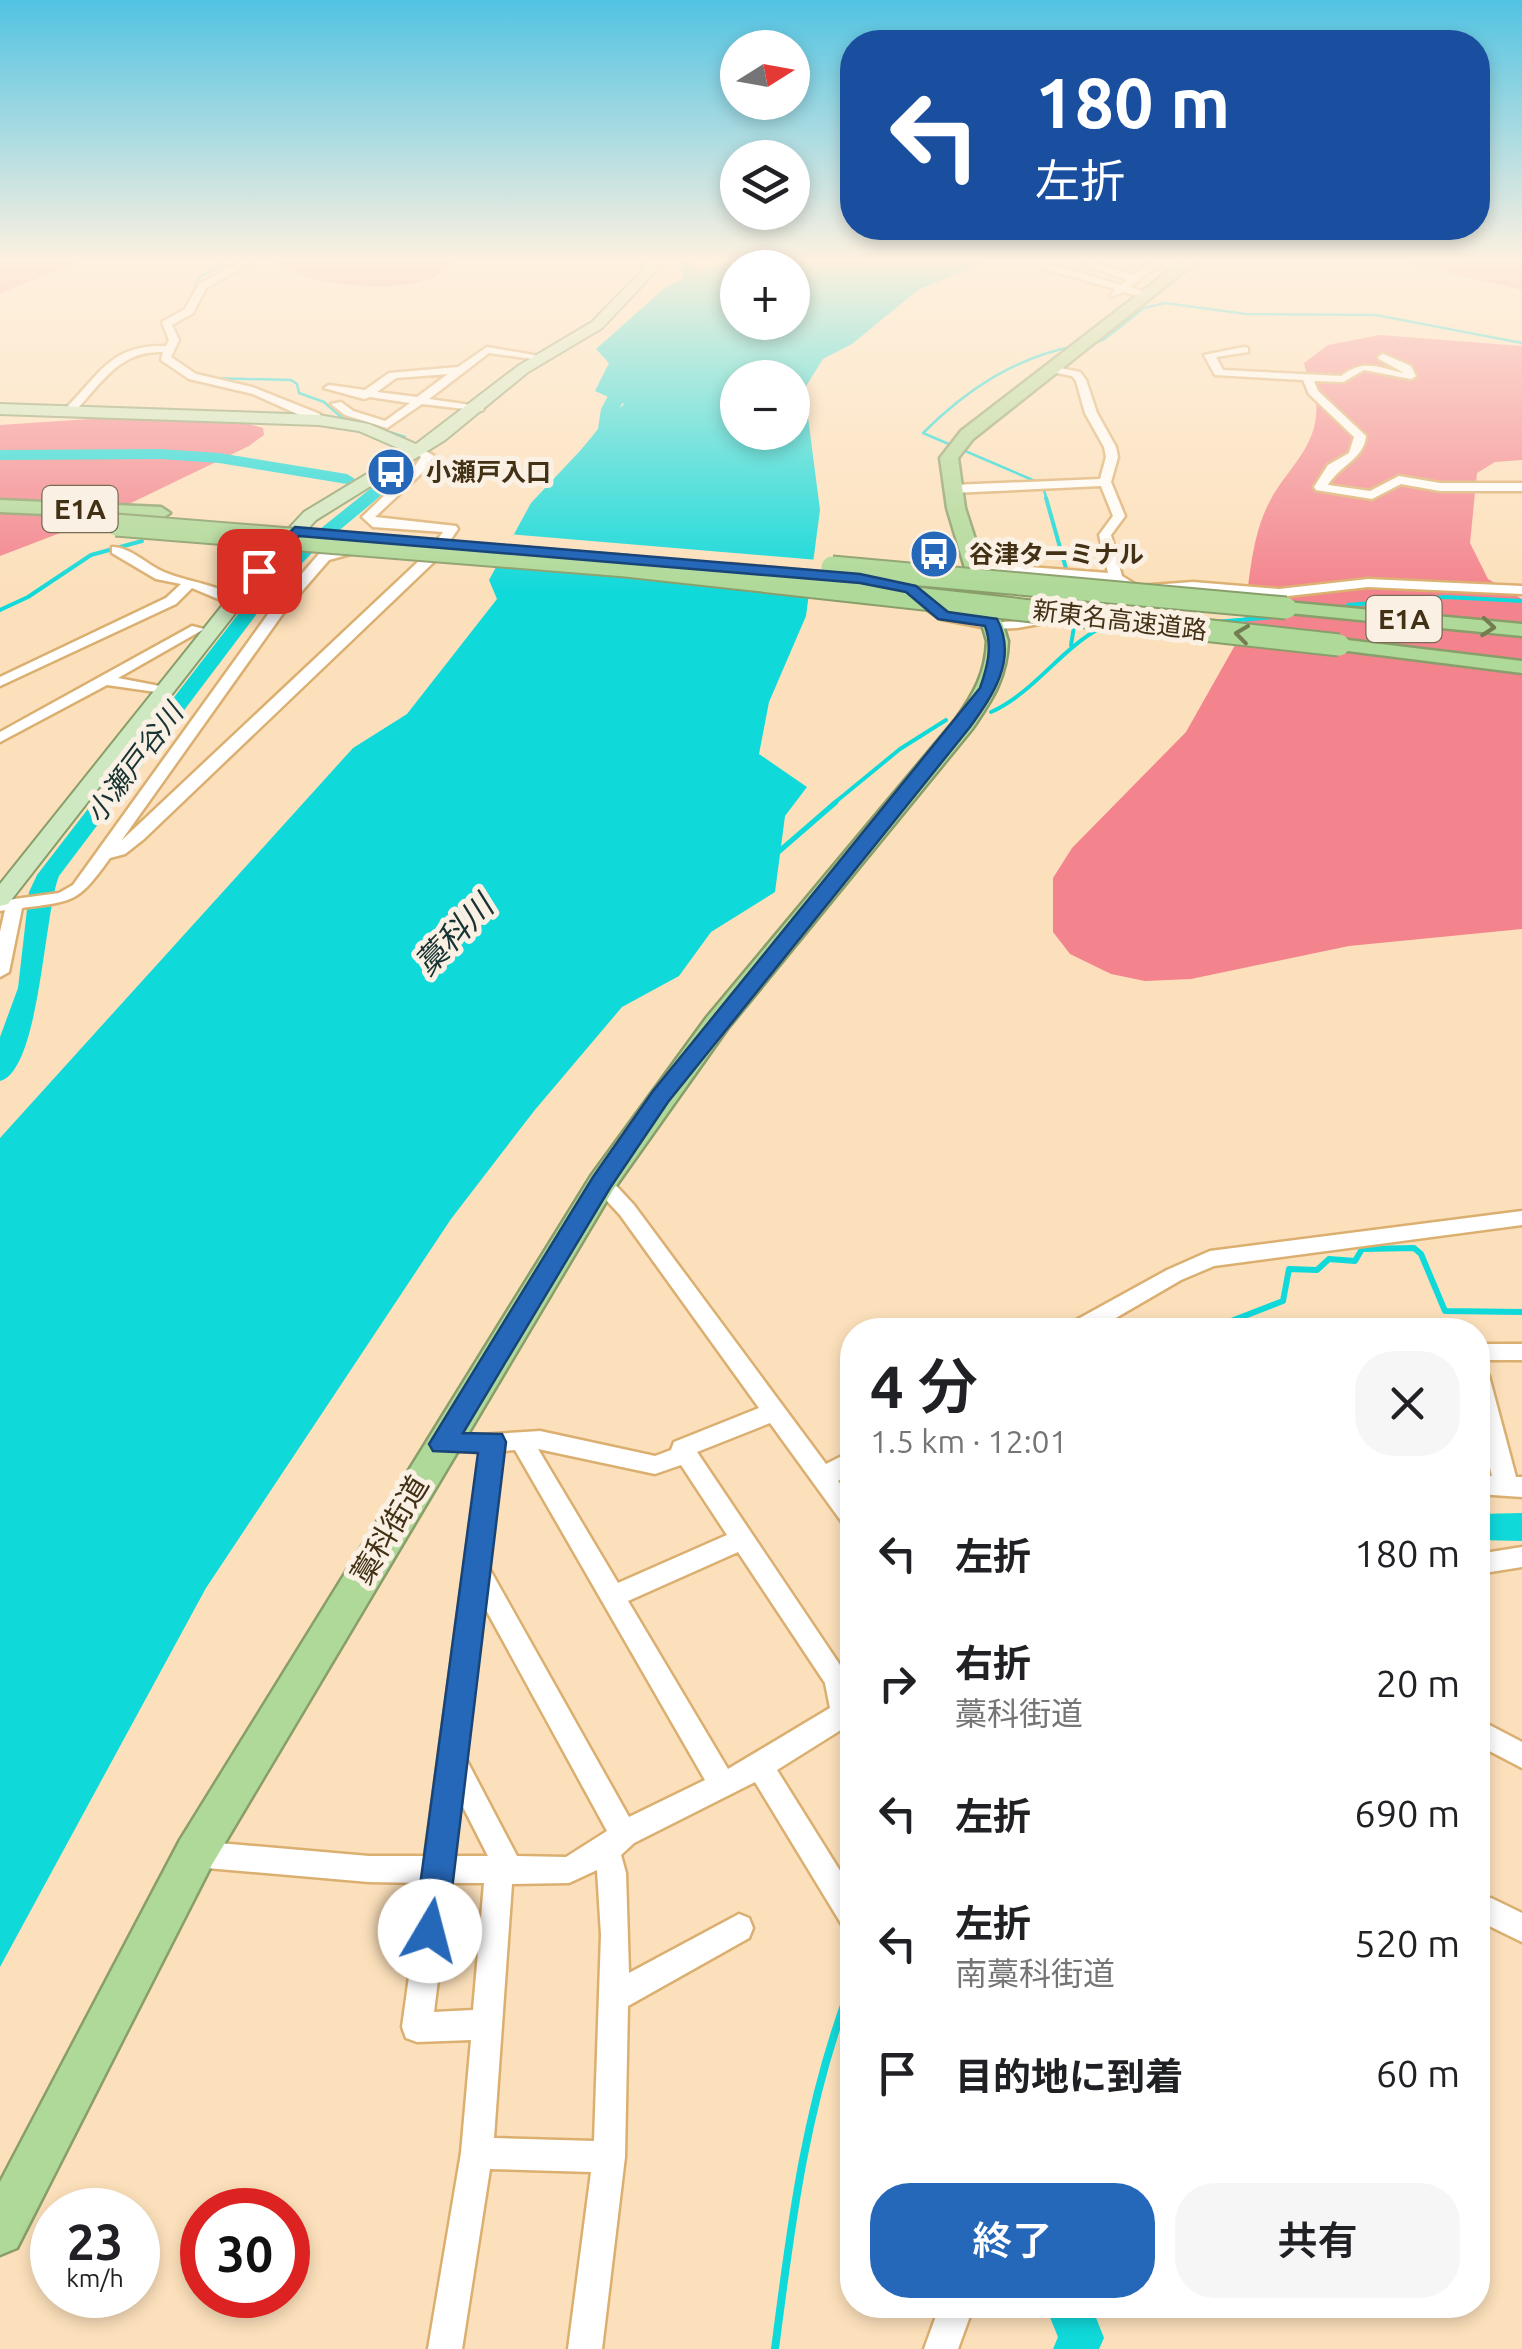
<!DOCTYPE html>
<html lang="ja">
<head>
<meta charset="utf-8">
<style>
	:root { --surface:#fff; --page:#f6f6f6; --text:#202124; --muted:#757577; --accent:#2568b9 }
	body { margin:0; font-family:Ubuntu,"Noto Sans JP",sans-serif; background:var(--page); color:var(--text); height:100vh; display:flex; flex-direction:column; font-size:38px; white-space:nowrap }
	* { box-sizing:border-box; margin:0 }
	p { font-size:32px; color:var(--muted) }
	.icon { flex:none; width:55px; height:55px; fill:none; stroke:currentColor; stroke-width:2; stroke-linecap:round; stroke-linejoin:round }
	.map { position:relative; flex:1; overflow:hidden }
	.details { position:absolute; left:840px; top:1318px; width:650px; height:1000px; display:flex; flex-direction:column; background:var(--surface); border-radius:40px; box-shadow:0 5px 15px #0003 }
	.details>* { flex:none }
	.hud { position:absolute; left:840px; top:30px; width:650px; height:210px; border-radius:40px; box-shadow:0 5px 15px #0003; background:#1a4fa0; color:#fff; overflow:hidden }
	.needle { width:65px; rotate:79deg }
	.controls { position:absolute; left:720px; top:30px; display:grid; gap:20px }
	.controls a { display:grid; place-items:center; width:90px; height:90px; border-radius:50%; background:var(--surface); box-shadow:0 5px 15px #0003; font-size:50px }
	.speed { position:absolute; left:30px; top:2188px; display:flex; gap:20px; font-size:50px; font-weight:700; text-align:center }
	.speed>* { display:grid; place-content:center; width:130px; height:130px; border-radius:50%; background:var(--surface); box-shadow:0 5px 15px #0003; line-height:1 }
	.speed small { font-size:25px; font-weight:400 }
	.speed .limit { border:15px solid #d22; background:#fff; color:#111 }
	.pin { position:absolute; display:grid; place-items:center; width:85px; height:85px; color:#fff; margin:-42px; border-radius:20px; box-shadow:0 5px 15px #0006 }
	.me { position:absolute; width:110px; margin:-55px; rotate:8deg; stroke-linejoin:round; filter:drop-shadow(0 0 8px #0008) }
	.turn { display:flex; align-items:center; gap:35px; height:210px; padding:0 30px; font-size:45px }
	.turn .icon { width:130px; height:130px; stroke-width:2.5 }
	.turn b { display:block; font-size:70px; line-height:85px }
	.round { display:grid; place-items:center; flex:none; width:105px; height:105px; border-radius:40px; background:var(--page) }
	.headline { display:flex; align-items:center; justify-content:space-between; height:170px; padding:0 30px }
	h1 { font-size:60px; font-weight:600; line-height:75px }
	.cta { display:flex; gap:20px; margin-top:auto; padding:20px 30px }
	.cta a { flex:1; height:115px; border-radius:40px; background:var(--accent); color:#fff; font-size:40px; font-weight:600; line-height:115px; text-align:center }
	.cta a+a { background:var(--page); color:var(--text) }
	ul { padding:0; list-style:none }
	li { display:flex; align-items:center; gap:30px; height:130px; padding:0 30px }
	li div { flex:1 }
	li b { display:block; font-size:38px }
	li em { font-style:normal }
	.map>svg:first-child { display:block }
</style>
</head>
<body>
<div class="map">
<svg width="1522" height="2349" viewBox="0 0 1522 2349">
	<rect width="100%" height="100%" fill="#fce0bb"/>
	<path fill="#f3848e" d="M0,263h77l-77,30z
		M276,263h175c-25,38 -143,24 -175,0z
		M1409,263h113v27z
		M1380,335l142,11v114l-27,2 -18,11 -7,70 18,36 34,20v330l-173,17 -158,33 -46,2 -34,-7 -41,-20 -17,-22v-54l19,-30 114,-116 57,-101c5,-38 7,-87 23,-122 18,-41 55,-60 50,-110 -2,-13 -10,-24 -12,-36l24,-18z
		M105,418h122l36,10 1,7 -15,11 -147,71 -102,39v-131z"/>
	<path fill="#10d9da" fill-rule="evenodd" d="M718,263h263l-63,27 -66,54 -29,15 -22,35 7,23 12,93 -14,106 -37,86 -10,52 48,33 -22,29 -10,76 -64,40 -32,44 -57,31 -88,104 -83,108 -245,369 -206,379v-829l353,-390 54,-34 90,-115 -8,-19 42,-77 93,-99 -29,-13 14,-28 -13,-14 70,-62zM738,268h54v54h-54zM738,378h54v54h-54z"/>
	<path fill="#fce0bb" d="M508,534l310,26 -1,12 -315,-28z"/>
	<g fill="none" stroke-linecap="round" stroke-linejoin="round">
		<path stroke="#10d9da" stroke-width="2.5" d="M191,299l8,-22 20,-9v-5
			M1091,344l12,-4 41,-32 21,-5 81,11 130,1 146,28
			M208,378l83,2 6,4 2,9 25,9 16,14 65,21
			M1047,500l-5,-16 -119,-51c43,-43 91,-75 152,-87"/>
		<path stroke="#10d9da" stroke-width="4" d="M1046,498l21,74
			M1348,605l97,-8 77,4
			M0,610l28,-13 63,-42 51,-14
			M1112,610l53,6
			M1215,622l59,-5
			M1071,645l4,-24
			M991,712c44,-20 69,-63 111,-85
			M833,804l67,-55 46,-29"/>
		<path stroke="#10d9da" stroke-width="5" d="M776,854l60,-52"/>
		<path stroke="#10d9da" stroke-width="6" d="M1208,1330l75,-29 6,-32 28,1 12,-11 26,2 7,-12 52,-1 7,6 24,57 77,1"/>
		<path stroke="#10d9da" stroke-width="8" d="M775,2349c16,-125 31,-247 77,-365"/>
		<path fill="#10d9da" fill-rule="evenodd" d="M681,263h13l3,14 -21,31h-10l-2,-3 19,-28z
			M624,366l12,3c-14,30 -20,60 -41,84h-12l-2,-3 17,-21 3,-20z
			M160,449l59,4 128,21 8,5 -8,5 -128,-21 -59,-4 -160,1v-10z
			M405,461l14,3 -107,89 -41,42 -212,281c-15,36 -19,195 -59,205v-44l18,-49 11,-96 8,-17 222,-288 41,-42z
			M1522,1513v28l-44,-1v-26z
			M1045,2305h46l13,33 -5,11h-46l5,-12z"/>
		<g stroke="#dbaf70" stroke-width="5">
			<path id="minor" d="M238,263h12l-44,25 -13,25 -21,12 7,15 -8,17 25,17 56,13 68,27 3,8h-8l-62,-28 -64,-15 -28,-19 2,-8c-45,-2 -62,33 -90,61h-8v-4c35,-35 46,-65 101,-63l3,-6 -7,-18 23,-13 14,-25z
				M1043,263h12l-2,2 68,20 6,-5 -45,-17h15l36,12 17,-12h11l-31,24 19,6 -3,5 -22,-6 -14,5 5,-8 -73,-21z
				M487,347l58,10 -5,3 -51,-7 -60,46 49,7 6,3 -2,2 -60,-7 -35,24 -42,-13 -14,-11 10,-2 12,9 32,10 25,-18 -40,-6 -6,2 -40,-11 5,-3 36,5 24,-17 69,-6zM448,374l-31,23 -40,-5 19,-14z
				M1244,347l4,1v4l-32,5 7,13 118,6c23,-18 38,-8 63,-3l-25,-14 -1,-2 5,-3 28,12 5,10 -5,3 -47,-9 -21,12 -29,-1 4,10 48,45c-2,23 -27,30 -38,49l42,6 29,-15 41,7h82v8h-82l-39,-7 -29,15 -56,-9 -2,-3 14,-22 21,-12 5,-16 -45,-43 -6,-14 -88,-5 -11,-20z
				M1051,366l29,6 6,8 11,33 19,34 2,10 -7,25 14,34 -14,19 11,41 16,10 55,-4 86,7 89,-10 154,7v8l-154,-7 -89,10 -86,-7 -53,3 -73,26 -50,9 -25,1 -51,-10 -49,-32 -162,-15 -6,-4 6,-4 164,15c21,7 34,24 54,33 55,24 125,0 177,-23l-12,-7 -138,-11 -6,-4 6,-4 133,10 -9,-38 14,-19 -12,-30 -149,7 -6,-4 6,-4 148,-6 6,-22 -2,-10 -19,-34 -9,-32 -4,-5 -25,-5v-4z
				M413,448h8l13,8 -11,16 -48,45 81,9 2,3 -21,30 -293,280 -19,15 -15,4c-32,44 -34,43 -88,50l-13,64 -9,5v-45l5,-22 -5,1v-10l59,-8 14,-8 201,-279 45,-52 13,-6 23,-1 6,4 -32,9 -45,52 -163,229 300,-282 -13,-1v-6h20l15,-20 -70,-5 -11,-10 53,-51 6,-9 -8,-5z
				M112,547c19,0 35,18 52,25 26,11 55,12 78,29l-12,3 -38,-16 -16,16 -176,82v-9l166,-79 15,-14 -25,-5 -44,-26z
				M192,626l12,3 -86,49 52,10v6l-63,-9 -107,57v-10z
				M602,1176l7,2 25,27 192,259 26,-13v20l-14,10 14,19v28l-8,-3 -74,-102 -73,29 153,228 2,43 -75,47 75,120v39l-10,-4 -87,-143 -121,61 -13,12 5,18 3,100 110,-59 10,4 4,10 -4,10 -121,68 -3,151 -23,192h-34l23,-177 -101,-3 -28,180h-34l33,-196 10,-113 -54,2 -11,-4 -4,-11 20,-144 -53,-1 -174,-15 -10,-4 -4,-9 4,-9 10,-4 174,15h56l55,-404 -46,-2 -4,-6 4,-6 106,-7 115,25 16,-6 3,-8 85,-34 -139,-193 -25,-27 -3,-5 3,-5zM538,1449l117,25 26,-9 46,70 -109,48zM515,1450l190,330 -76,37 -140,-249 14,-117zM738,1552l87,131 5,25 -102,61 -100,-168zM484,1606l123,225 -41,26 -49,-1 -52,-99zM460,1801l28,55h-35zM597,1870l4,65 -7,206 -100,-3 18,-254 57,-1zM450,1883h34l-11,127 -39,2z
				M1522,1211v14l-308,41 -33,14 -86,50h-29l3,-6 98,-54 43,-19z
				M1478,1344h44v16h-44z
				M1478,1367l8,3 3,6 27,101h6v20l-44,-3v-18h14l-14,-57z
				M1522,1547v20l-44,7v-20z
				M1478,1719l44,23v26l-44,-23z
				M1491,1898l31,15v29l-41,-20 -3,-8 3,-12z
				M940,2305h34l-16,44h-34z"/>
		</g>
		<g stroke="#899e6a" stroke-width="4">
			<path id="major" d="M644,263h13l-3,10 -52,55 -74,44 -83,68 -129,80 -51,55 -257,329 -8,2v-22l253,-317 51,-55 101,-61 -46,-20 -40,-6 -319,-11v-10l319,11 50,9 47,20 102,-78 74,-44 49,-50z"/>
		</g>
		<g stroke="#899e6a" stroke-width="5">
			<path id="highway" d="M1179,263h16l-222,176 -15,19 7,50 43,133c-1,36 -16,59 -36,88l-245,300 -114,161 -403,678 -193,380 -17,7v-73l180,-342 411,-664 116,-159 249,-298c18,-25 30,-47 31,-78l-40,-133 -7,-50 21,-27z
				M0,500l161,7 9,6 -9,6 -161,-7z
				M1286,602l236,22v12l-243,-24 -3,-4z
				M1339,639l183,22v12l-190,-24 -3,-4 3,-4z"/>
		</g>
		<use href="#minor" fill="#fff" fill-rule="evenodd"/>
		<use href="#major" fill="#cee8c1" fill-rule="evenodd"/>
		<use href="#highway" fill="#aed998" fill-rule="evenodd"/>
		<g stroke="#899e6a" stroke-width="25" stroke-linecap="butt">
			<path id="highway-bridge" d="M116,525l510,41 713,79
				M832,567l454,41"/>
		</g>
		<use href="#highway-bridge" stroke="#aed998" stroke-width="21"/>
	</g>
	<defs><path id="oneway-chevron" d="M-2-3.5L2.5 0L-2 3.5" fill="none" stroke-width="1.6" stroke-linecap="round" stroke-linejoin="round" transform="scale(2.5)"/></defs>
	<g stroke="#737d50">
		<use href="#oneway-chevron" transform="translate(1488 627) rotate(5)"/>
		<use href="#oneway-chevron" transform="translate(1242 634) rotate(-173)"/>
	</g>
	<linearGradient id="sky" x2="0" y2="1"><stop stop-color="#51c3e2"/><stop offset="0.44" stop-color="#fef1e0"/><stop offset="1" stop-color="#fef1e0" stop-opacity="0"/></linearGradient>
	<rect width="1522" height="592" fill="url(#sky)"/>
	<path fill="#2568b9" stroke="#184478" stroke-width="2.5" d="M295,527l565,47 56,12 32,26 49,7c21,40 -4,76 -27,108l-302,375 -58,86 -147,245 39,1 4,8 -59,489 -5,11 -12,5 -11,-5 -5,-11 64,-478 -45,-2 -4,-7 164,-267 60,-86 327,-403c7,-20 13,-41 5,-62l-47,-7 -32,-27 -46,-9 -561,-47 -35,38h-10v-6z"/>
	<defs>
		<g id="bus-disc" transform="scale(2.5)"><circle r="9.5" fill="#2568b9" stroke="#faf1e4"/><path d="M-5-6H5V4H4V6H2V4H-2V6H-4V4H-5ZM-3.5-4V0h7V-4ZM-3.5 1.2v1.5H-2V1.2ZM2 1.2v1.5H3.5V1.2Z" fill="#fff"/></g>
	</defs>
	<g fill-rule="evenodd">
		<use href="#bus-disc" x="391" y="472"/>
		<use href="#bus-disc" x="934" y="554"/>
	</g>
	<g text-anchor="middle" stroke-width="10" stroke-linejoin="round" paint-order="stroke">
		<g font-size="25" font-weight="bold" fill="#433116" stroke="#faf1e4" text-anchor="start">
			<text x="426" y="481">小瀬戸入口</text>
			<text x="969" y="563">谷津ターミナル</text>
		</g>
		<g font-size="25" fill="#433116" stroke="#faf1e4">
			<text transform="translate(1120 620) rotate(7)" y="9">新東名高速道路</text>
		</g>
		<g fill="#faf1e4" stroke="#7a6b54" stroke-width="2.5">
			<rect x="42.5" y="486" width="75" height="46" rx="8"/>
			<rect x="1366.5" y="596" width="75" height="46" rx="8"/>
		</g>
		<g font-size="28" font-weight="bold" fill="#433116">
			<text x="80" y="519">E1A</text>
			<text x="1404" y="629">E1A</text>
		</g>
		<g font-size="28" font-style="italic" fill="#183333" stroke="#faf1e4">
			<text transform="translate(134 763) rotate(-53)" y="10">小瀬戸谷川</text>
		</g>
		<g font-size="30" fill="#433116" stroke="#faf1e4">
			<text transform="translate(390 1530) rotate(-59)" y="10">藁科街道</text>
		</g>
		<g font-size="32" font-style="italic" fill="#183333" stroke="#faf1e4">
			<text transform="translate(454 935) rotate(-46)" y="11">藁科川</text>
		</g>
	</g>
</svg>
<div class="controls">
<a><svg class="needle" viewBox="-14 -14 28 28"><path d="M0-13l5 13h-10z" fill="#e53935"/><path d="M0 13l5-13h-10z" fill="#757577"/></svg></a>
<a><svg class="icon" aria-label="layers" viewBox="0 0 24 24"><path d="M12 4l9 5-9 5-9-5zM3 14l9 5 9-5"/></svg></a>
<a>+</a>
<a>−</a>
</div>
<div class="speed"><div>23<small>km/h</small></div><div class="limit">30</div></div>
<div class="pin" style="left:259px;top:571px;background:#d93025"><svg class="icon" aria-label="arrive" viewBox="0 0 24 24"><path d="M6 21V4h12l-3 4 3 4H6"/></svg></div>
<svg class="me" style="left:430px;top:1931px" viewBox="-20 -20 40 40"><circle r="19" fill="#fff"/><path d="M0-13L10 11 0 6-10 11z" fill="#2568b9"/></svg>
<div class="hud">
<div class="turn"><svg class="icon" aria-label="left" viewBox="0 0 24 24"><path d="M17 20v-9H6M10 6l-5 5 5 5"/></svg><div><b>180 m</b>左折</div></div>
</div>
<section class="details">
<div class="headline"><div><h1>4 分</h1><p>1.5 km · 12:01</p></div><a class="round"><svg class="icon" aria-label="close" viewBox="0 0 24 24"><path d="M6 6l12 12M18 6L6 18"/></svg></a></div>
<ul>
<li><svg class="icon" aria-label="left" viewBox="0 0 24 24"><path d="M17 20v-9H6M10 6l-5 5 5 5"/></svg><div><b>左折</b></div><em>180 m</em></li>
<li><svg class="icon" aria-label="right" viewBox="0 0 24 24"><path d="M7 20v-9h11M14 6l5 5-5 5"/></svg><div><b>右折</b><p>藁科街道</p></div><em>20 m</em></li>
<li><svg class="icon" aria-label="left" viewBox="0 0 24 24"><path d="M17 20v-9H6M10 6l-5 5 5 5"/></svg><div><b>左折</b></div><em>690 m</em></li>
<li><svg class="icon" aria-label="left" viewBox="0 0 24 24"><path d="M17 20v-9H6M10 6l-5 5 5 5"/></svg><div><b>左折</b><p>南藁科街道</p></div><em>520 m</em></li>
<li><svg class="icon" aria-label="arrive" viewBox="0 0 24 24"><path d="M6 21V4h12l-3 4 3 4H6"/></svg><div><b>目的地に到着</b></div><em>60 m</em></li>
</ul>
<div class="cta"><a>終了</a><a>共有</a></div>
</section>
</div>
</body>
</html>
